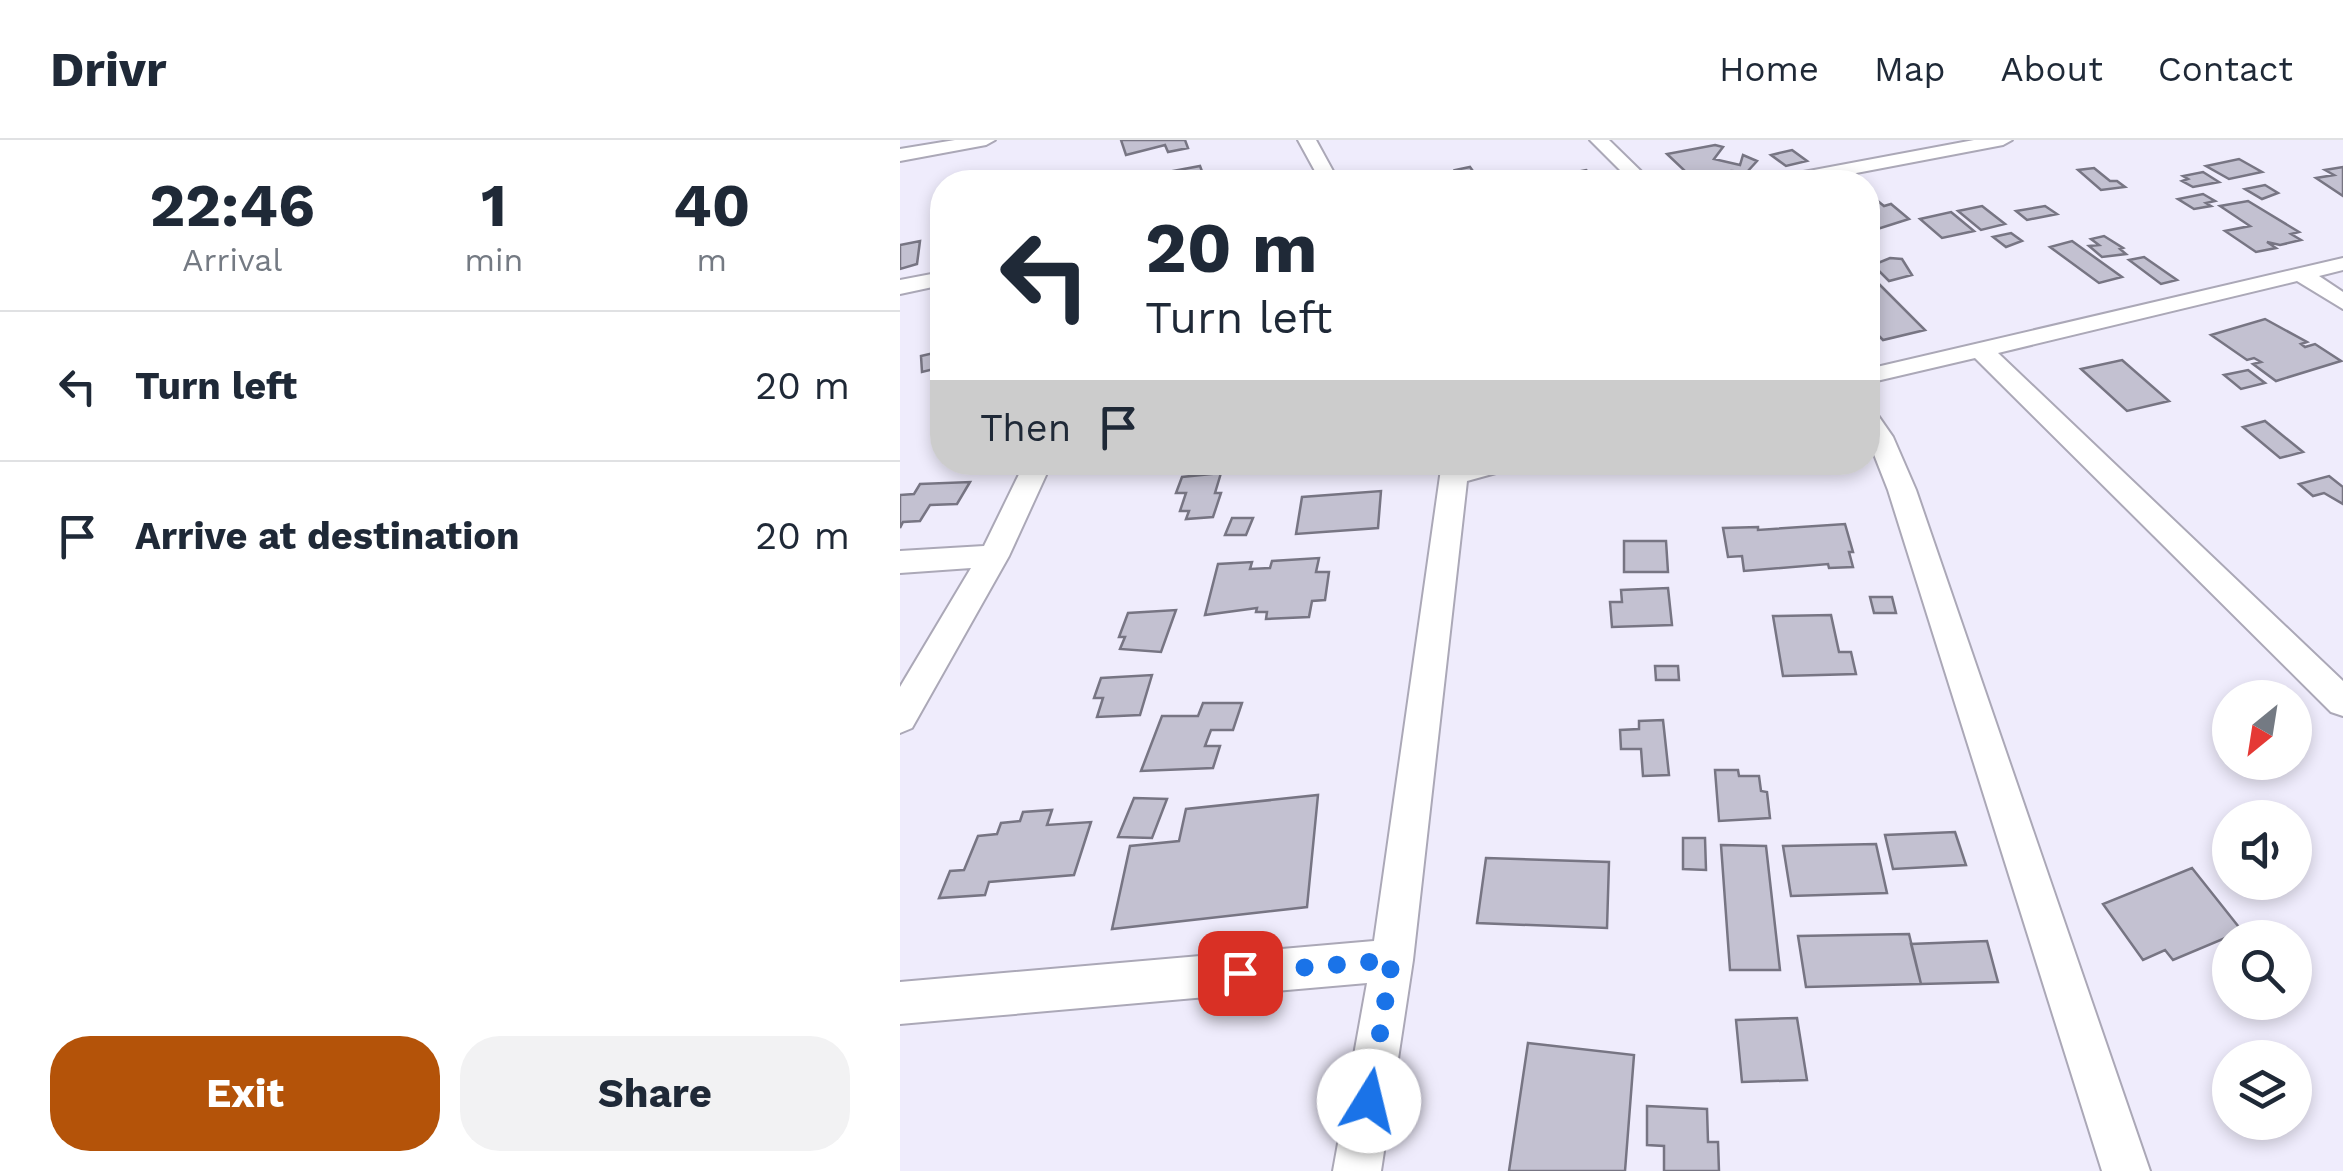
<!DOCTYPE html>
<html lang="en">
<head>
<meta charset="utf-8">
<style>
	:root { --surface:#fff; --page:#f2f2f3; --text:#1f2937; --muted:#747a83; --line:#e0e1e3; --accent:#b45309 }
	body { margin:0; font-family:"Work Sans",sans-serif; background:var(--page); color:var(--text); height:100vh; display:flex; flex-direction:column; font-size:38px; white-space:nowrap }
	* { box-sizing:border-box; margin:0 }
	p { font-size:32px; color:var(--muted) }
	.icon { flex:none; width:55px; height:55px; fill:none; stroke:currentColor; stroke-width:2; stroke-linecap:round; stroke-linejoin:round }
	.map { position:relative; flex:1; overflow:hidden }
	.sheet { display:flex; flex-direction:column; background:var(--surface); width:900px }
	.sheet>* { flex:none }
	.banner { position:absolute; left:30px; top:30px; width:950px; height:305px; border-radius:40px; box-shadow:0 5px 15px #0003; background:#fff; color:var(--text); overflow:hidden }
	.needle { width:65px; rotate:210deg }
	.controls { position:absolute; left:1312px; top:540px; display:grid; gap:20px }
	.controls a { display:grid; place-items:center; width:100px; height:100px; border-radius:50%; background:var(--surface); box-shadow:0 5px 15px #0003; font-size:50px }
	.pin { position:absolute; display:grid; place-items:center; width:85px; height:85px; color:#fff; margin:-42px; border-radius:20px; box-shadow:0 5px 15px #0006 }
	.me { position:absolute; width:110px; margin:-55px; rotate:9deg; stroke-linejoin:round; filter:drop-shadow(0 0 8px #0008) }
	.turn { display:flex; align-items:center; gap:35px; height:210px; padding:0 50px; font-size:45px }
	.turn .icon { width:130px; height:130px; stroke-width:2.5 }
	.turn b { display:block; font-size:70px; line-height:85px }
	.then { display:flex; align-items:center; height:95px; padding:0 50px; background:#0003; gap:20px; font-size:38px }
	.eta { display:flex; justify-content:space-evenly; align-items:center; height:170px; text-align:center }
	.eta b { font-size:60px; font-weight:700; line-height:70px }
	.button { display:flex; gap:20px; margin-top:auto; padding:20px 50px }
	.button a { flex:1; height:115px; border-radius:40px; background:var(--accent); color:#fff; font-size:40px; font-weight:700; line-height:115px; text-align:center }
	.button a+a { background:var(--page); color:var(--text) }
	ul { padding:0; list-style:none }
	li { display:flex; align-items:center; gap:30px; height:150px; padding:0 50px; border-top:2px solid var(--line) }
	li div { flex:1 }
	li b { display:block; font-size:38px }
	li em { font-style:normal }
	header { display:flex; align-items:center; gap:60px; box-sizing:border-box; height:140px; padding:0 50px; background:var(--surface); border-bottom:2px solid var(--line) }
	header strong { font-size:48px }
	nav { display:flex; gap:55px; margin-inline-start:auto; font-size:35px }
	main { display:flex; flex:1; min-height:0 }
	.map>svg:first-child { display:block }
</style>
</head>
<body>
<header>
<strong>Drivr</strong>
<nav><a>Home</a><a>Map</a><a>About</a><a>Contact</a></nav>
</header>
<main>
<section class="sheet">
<div class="eta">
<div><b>22:46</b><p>Arrival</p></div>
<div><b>1</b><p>min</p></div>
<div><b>40</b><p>m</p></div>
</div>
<ul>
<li><svg class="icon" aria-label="left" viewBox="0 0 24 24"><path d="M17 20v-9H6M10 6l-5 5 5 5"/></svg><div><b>Turn left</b></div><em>20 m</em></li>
<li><svg class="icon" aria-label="arrive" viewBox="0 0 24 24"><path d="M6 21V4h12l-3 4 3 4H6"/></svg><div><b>Arrive at destination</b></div><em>20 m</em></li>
</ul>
<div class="button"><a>Exit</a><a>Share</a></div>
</section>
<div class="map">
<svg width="1443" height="1031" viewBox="0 0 1443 1031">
	<rect width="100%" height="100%" fill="#efecfc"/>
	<path fill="#c3c1d1" stroke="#777583" stroke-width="2.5" d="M221,0h64l3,8 -20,4 -3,-7 -39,10z
		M815,5l8,2 -9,12 26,6 3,-10 14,6 -10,11 -16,-1 -13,8 -12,-2 -5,-5 -13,2 -21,-20z
		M892,10l15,11 -21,5 -15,-11z
		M1339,19l23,13 -33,7 -23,-13z
		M300,26l6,16h-76v-3z
		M570,27l10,14 -17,1 -8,-12z
		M1443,27v29l-27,-18 18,-3 -9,-5z
		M1194,28l16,13h7l8,6 -24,3 -23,-20z
		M686,30l12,12h-54l-3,-3z
		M1303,32l16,10 -26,5 -11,-6 6,-2 -5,-3z
		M1365,45l13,8 -16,6 -17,-10z
		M1303,54l12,7 -9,2 5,3 -17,3 -16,-10z
		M974,58l10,8 7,-2 18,15 -41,13v-33z
		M1348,61l51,31 -8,2 10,6 -21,5 -13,-3 9,6 -20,4 -31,-21 25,-5 -30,-20z
		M1082,66l23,18 -24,6 -23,-19z
		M1145,66l12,8 -30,6 -11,-9z
		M1051,72l23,19 -32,7 -22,-19z
		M1111,93l11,8 -16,6 -13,-10z
		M1204,96l19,12 -3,1 6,5 -24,3 -13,-11 10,-1 -8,-6z
		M20,101l-3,23 -17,5v-24z
		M1172,101l50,36 -23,6 -49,-36z
		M1244,117l33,23 -16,4 -32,-24z
		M990,118l12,1 10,16 -23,6 -16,-16z
		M974,139l51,51 -42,10 -15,-15v-45z
		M1365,179l42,23 -6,2 4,3 10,-3 26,17 -65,20 -23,-17 8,-2 -7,-4 -7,2 -36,-25z
		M42,211v16l-20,5 -1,-16z
		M1222,220l47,41 -42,10 -46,-42z
		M1348,230l17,13 -24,6 -17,-14z
		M1365,281l38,31 -23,6 -37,-31z
		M321,333l-6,20h6l-8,24 -27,2 3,-8h-9l6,-18h-10l6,-16z
		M1429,336l14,11v17l-19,-11 -11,3 -14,-12z
		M70,342l-13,22 -27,1 -10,16 -17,1 -3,6v-33l14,-1 6,-10z
		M481,351l-3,37 -82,6 6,-37z
		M332,378h21l-7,17h-21z
		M945,384l8,28h-4l4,15 -24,1 -1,-4 -84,7 -2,-15 -14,1 -5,-29 35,-1v3z
		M724,401h42l2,31h-44z
		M419,418l-3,14h13l-4,28 -13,1 -3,16 -43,2 1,-7h-11l1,-4 -52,7 13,-51 34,-2 -2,7 20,-1 2,-7z
		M768,448l4,37 -60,2 -2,-25h12l-1,-12z
		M970,457h22l4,16h-22z
		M276,470l-15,42 -41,-3 5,-12h-6l9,-24z
		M931,475l8,37h12l5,22 -73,2 -10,-60z
		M755,526h23l1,14h-23z
		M252,535l-12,40 -43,2 6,-19h-9l7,-20z
		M303,563h39l-9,27h-22l-6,16h15l-7,22 -72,3 21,-55h36z
		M763,580l6,55 -26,1 -2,-27h-20l-1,-19 19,-1v-8z
		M815,630h23l1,6h20l2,15 6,1 3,26 -51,3z
		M418,655l-11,112 -195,22 18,-83 49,-5 7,-32z
		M234,658l33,1 -15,39 -34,-1z
		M152,670l-5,15 44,-3 -17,53 -85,7 -4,13 -46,3 11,-27 14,-1 14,-34 19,-2 4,-11 19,-2 3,-9z
		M1055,692l11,33 -73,4 -8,-34z
		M783,698h22l1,32 -23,-1z
		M976,704l11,49 -96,3 -8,-50z
		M821,705l45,1 14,124h-50z
		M586,718l123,4 -2,66 -130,-5z
		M1292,728l50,63 -69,29 -8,-10 -22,10 -40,-56z
		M1009,794l12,50 -115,3 -8,-51z
		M1087,801l11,41 -77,2 -10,-40z
		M897,878l10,62 -65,2 -6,-62z
		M628,903l106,12 -9,116h-116z
		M747,966l60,3 1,33h10l1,29h-55v-25l-17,-1z"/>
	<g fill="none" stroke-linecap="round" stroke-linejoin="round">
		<g stroke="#aba8b7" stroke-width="4">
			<path id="minor" d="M55,0h40l-9,5 -86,16v-12z
				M398,0h18l23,42h-18z
				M690,0h19l43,42h-20z
				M1074,0h38l-9,5 -194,37h-37l10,-6z
				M1443,118v12l-24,6 24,16v17l-46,-28 -299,72 345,328v35l-12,-4 -356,-354 -107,25v-14z
				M42,132v13l-42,9v-14z
				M968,272l9,2 16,23 23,53 234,681h-48l-214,-681 -20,-51z
				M125,322h27l-43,94 -97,172 -12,5v-46l71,-119 -71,5v-22l84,-5z
				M542,322h75l-3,6 -47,13 -54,479 -32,211h-48l34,-188 -467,41v-42l474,-41z"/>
		</g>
		<use href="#minor" fill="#fff" fill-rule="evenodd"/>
	</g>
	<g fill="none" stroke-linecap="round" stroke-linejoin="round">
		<path stroke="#1a73e8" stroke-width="18" stroke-dasharray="0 32.4" d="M340,833l152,-13 -23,141"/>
	</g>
</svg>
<div class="controls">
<a><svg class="needle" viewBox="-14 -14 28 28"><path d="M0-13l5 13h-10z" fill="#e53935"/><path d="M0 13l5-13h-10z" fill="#747a83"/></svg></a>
<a><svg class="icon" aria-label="sound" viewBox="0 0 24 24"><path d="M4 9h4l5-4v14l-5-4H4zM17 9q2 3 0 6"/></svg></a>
<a><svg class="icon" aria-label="search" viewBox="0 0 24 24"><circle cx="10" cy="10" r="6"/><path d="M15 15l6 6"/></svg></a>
<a><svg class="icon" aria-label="layers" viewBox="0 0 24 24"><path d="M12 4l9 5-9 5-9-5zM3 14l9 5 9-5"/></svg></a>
</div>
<div class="pin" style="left:340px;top:833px;background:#d93025"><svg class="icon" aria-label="arrive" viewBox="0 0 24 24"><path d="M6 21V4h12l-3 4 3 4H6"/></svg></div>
<svg class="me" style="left:469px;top:961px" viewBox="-20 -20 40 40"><circle r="19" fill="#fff"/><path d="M0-13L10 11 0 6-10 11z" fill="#1a73e8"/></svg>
<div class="banner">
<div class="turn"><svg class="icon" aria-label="left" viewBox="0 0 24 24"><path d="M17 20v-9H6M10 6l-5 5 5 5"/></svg><div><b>20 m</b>Turn left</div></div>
<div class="then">Then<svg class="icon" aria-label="arrive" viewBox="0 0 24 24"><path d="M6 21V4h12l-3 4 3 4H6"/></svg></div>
</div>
</div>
</main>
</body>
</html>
